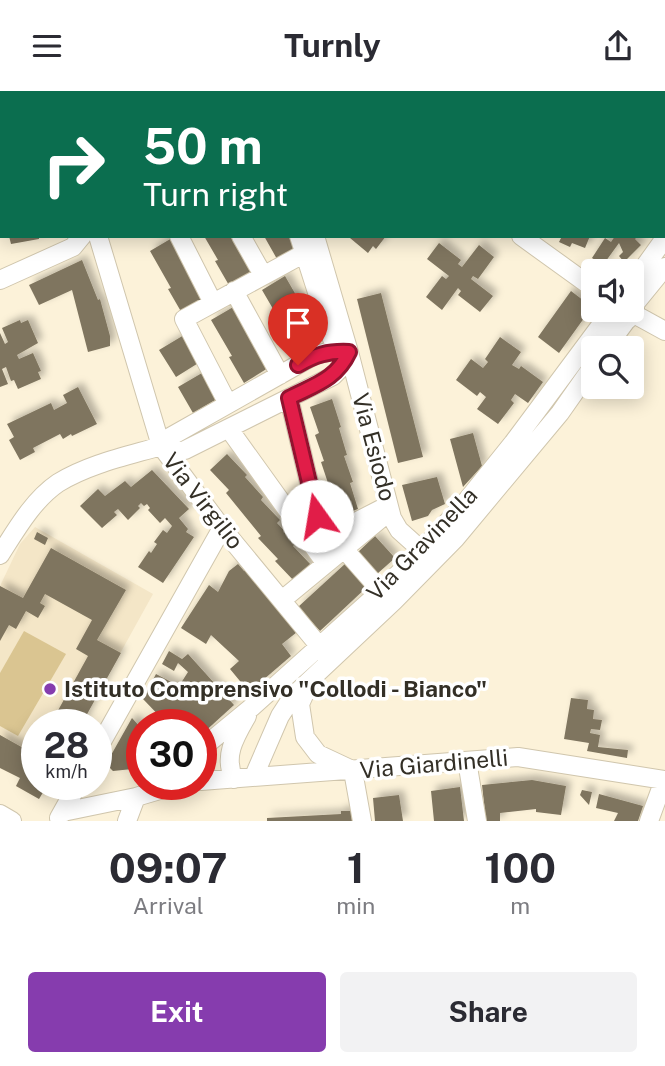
<!DOCTYPE html>
<html lang="en">
<head>
<meta charset="utf-8">
<style>
	:root { --surface:#fff; --page:#f2f2f3; --text:#2b2b33; --muted:#7c7c81; --accent:#863cae }
	body { margin:0; font-family:"Public Sans",sans-serif; background:var(--page); color:var(--text); height:100vh; display:flex; flex-direction:column; font-size:26px; white-space:nowrap }
	* { box-sizing:border-box; margin:0 }
	p { font-size:23px; color:var(--muted) }
	.icon { flex:none; width:38px; height:38px; fill:none; stroke:currentColor; stroke-width:2; stroke-linecap:round; stroke-linejoin:round }
	.map { position:relative; height:730px; overflow:hidden }
	.details { display:flex; flex-direction:column; background:var(--surface); flex:1 }
	.details>* { flex:none }
	.top-card { position:absolute; left:0px; top:0px; width:665px; height:147px; box-shadow:0 4px 18px #0003; background:#0b6e4f; color:#fff; overflow:hidden }
	.controls { position:absolute; left:581px; top:168px; display:grid; gap:14px }
	.controls a { display:grid; place-items:center; width:63px; height:63px; border-radius:7px; background:var(--surface); box-shadow:0 4px 18px #0003; font-size:35px }
	.speed { position:absolute; left:21px; top:618px; display:flex; gap:14px; font-size:35px; font-weight:700; text-align:center }
	.speed>* { display:grid; place-content:center; width:91px; height:91px; border-radius:50%; background:var(--surface); box-shadow:0 4px 18px #0003; line-height:1 }
	.speed small { font-size:18px; font-weight:400 }
	.speed .limit { border:10px solid #d22; background:#fff; color:#111 }
	.pin { position:absolute; display:grid; place-items:center; width:60px; height:60px; color:#fff; margin:-72px -30px; border-radius:50% 50% 50% 0; rotate:-45deg; box-shadow:0 0 7px #0007 }
	.pin .icon { rotate:45deg }
	.me { position:absolute; width:77px; margin:-38px; rotate:347deg; stroke-linejoin:round; filter:drop-shadow(0 0 5px #0008) }
	.turn { display:flex; align-items:center; gap:24px; height:147px; padding:0 28px; font-size:32px }
	.turn .icon { width:91px; height:91px; stroke-width:2.5 }
	.turn b { display:block; font-size:49px; line-height:60px }
	.eta { display:flex; justify-content:space-evenly; align-items:center; height:119px; text-align:center }
	.eta b { font-size:42px; font-weight:700; line-height:49px }
	.action { display:flex; gap:14px; margin-top:auto; padding:14px 28px }
	.action a { flex:1; height:80px; border-radius:7px; background:var(--accent); color:#fff; font-size:28px; font-weight:700; line-height:80px; text-align:center }
	.action a+a { background:var(--page); color:var(--text) }
	header { display:flex; justify-content:space-between; align-items:center; height:91px; padding:0 28px; background:var(--surface); font-size:32px; font-weight:700 }
	.map>svg:first-child { display:block }
</style>
</head>
<body>
<header><svg class="icon" aria-label="menu" viewBox="0 0 24 24"><path d="M4 6h16M4 12h16M4 18h16"/></svg>Turnly<svg class="icon" aria-label="share" viewBox="0 0 24 24"><path d="M12 15V3M7 8l5-5 5 5M5 13v7h14v-7"/></svg></header>
<div class="map">
<svg width="665" height="730" viewBox="0 0 665 730">
	<defs>
		<filter id="shadow"><feDropShadow dx="5" dy="-5" stdDeviation="3.5" flood-color="#0004"/></filter>
	</defs>
	<rect width="100%" height="100%" fill="#fcf2d9"/>
	<path fill="#f4e6c7" d="M35,436l118,67 -72,130 -44,1v59h11l-9,15 -23,-13 4,-8 -20,-10v-182l20,-42z"/>
	<path fill="#dac591" d="M24,540l42,23 -48,82 -18,-10v-53z"/>
	<path fill="#7f755f" filter="url(#shadow)" d="M9,145h30v3l-28,5z
		M204,145h26l22,38 -22,13 -15,-26 3,-1z
		M264,145h30l5,10 -22,13z
		M351,145h35l-10,13 -3,-3 -5,7 -18,-15z
		M562,145h28l-5,12 -13,-5 -2,4 -11,-5z
		M615,145h23l-3,3 6,6 -17,17 -5,-6 4,-4 -4,-9 -16,22 -11,-7 13,-20 6,4z
		M172,147l34,64 -23,13 -15,-26 3,-1 -21,-37z
		M439,152l22,17 -3,4 4,3 17,-22 15,12 -16,22 -5,-3 -2,3 22,17 -13,16 -22,-17 3,-4 -3,-3 -16,22 -16,-13 16,-21 4,3 3,-3 -22,-17z
		M82,169l16,40 2,-1 10,37v10l-22,6 -16,-62 -33,15 -10,-20z
		M285,185l15,26 -2,1 21,36 -25,14 -14,-25 3,-2 -21,-36z
		M571,200l21,16 -33,46 -21,-16z
		M381,202l42,164 -25,6 -41,-164z
		M235,215l33,62 -24,15 -15,-26 3,-1 -21,-36z
		M20,229l1,3 7,-3 10,23 -21,12 2,4 14,-6 8,18 -3,1 3,7 -23,10 -4,-9 -3,1 -5,-14 -4,2 6,15 -8,3v-54l5,11 3,-2 -6,-14z
		M184,244l16,27 -24,15 -17,-27z
		M500,246l21,15 -9,13 7,4 2,-3 22,16 -15,21 -13,-9 -4,6 3,3 -16,21 -21,-15 9,-12 -6,-5 -3,4 -21,-16 15,-21 12,9 5,-6 -3,-3z
		M202,282l15,26 -24,14 -15,-26z
		M78,296l19,37 -25,12 -1,-2 -8,5 -3,-5 -27,14 2,4 -15,8 -11,-20 5,-3 -7,-13 44,-21 3,7 13,-7 -4,-8z
		M332,308l9,28 -2,1 8,27 -3,1 9,26 -3,1 8,26 -22,8 -9,-27 3,-1 -9,-27 3,-1 -9,-26 4,-2 -9,-26z
		M473,342l9,33 -19,21 -13,-48z
		M227,363l20,21 -2,2 18,20 -2,3 19,20 -3,3 19,20 -3,3 19,20 -17,16 -20,-21 3,-2 -20,-21 3,-2 -35,-43 3,-3 -19,-20z
		M152,379l37,39 -10,9 9,11 -2,3 8,5 -31,46 -25,-16 11,-16 2,2 6,-9 -3,-2 9,-12 4,3 5,-7 -7,-8 -5,5 -12,-13 2,-2 -3,-4 -3,2 -3,-3 -3,3 2,2 -12,12 -10,-11 -4,3 3,3 -15,13 -22,-22 18,-17 7,7 20,-15 6,6z
		M437,386l8,27 -13,6 -4,6 -16,5 -10,-36z
		M37,441l11,6 -3,7 -11,-6z
		M375,445l20,22 -18,16 -19,-22z
		M51,457l75,42 -29,50 24,13 -40,72h-31l38,-69 -12,-7 16,-29 -47,-26 -5,9 5,3 -7,12 -12,-7 -10,18 -7,-4 -9,16v-55l23,12z
		M346,472l22,23 -48,45 -22,-24z
		M238,473l6,7 2,-2 51,63 -15,12 9,12 -42,36 -19,-23 9,-8 -28,-26 -5,9 -25,-16 28,-43 9,7 11,-21z
		M169,560l13,8 6,-5 46,51 -33,30v-10h-33l-25,-26 13,-25 23,12 9,-14 -10,-9 -4,8 -12,-7z
		M571,607l17,2 -1,9 7,1 -1,9 9,1 -2,10 -9,-1 -1,4 10,2 -2,12 30,3 -1,8 -40,-7 2,-8 -25,-4z
		M132,627l10,11 -3,6 3,3v30l-29,3 -7,-7z
		M0,644l34,19 3,-5v35h11l-9,15 -23,-13 4,-8 -20,-10z
		M532,689l34,6 -5,29 -25,-3v-3l-36,4v8h-14l-4,-36z
		M460,696l4,34h-30l-3,-30z
		M582,699l10,2 -3,13 -9,-10z
		M599,703l44,12 -5,15h-24l4,-8 -22,-5z
		M399,704l4,26h-28l-2,-23z
		M341,720h10l1,10h-85v-3l74,-4z"/>
	<g fill="none" stroke-linecap="round" stroke-linejoin="round">
		<g stroke="#d0c6ad" stroke-width="20">
			<path id="street" d="M279,0v2
				M141,2v-2
				M0,45l2,1
				M98,145l63,210 61,82 103,125
				M179,145l34,67
				M241,145l22,39
				M299,145l33,103
				M315,145l34,116 43,166 7,12 30,27
				M521,145l72,52
				M0,189l73,-33 9,-11
				M632,193l33,-46
				M234,200l46,84
				M634,214l31,-38
				M612,219l4,9 10,2 8,-7 1,-6 -3,-6
				M634,223l31,17
				M606,257l20,-27
				M289,307l28,118 9,12
				M228,313l-44,-85 121,-66
				M229,338l97,135
				M326,437l10,4 47,-24
				M344,458l37,42
				M0,464c16,-25 33,-55 58,-72 31,-19 69,-27 103,-37l9,-9 145,-82 17,-4 17,1 -7,15 -9,9 -148,74 -11,2 -13,-6
				M282,509l108,-89
				M309,593l-9,20 5,33 13,17 32,15
				M201,658l51,-42 129,-116 41,-41 42,-46 49,-61 99,-133
				M96,661l126,-224
				M467,670l10,60
				M353,680l9,50
				M254,685l26,-60 13,-20 101,-95 61,-62 105,-126 33,-47
				M234,688c-11,-23 1,-42 13,-63
				M201,690l317,-24 147,23
				M63,721l73,-15 44,-13
				M0,723l12,7
				M59,727l19,-34
				M127,730l9,-24
				M649,730l15,-41"/>
		</g>
		<use href="#street" stroke="#fff" stroke-width="18"/>
	</g>
	<g fill="none" stroke-linecap="round" stroke-linejoin="round">
		<g stroke="#92132f" stroke-width="18">
			<path id="route" d="M298,274c17,-10 30,-14 51,-13 -13,28 -35,33 -60,46l28,118"/>
		</g>
		<use href="#route" stroke="#e11d48" stroke-width="12"/>
	</g>
	<circle fill="#863cae" stroke="#fff" stroke-width="2.5" cx="50" cy="598" r="7"/>
	<g text-anchor="middle" stroke-width="7" stroke-linejoin="round" paint-order="stroke">
		<g font-size="23" fill="#332f26" stroke="#fff">
			<text transform="translate(374 356) rotate(75)" y="8">Via Esiodo</text>
			<text transform="translate(203 410) rotate(52)" y="8">Via Virgilio</text>
			<text transform="translate(422 453) rotate(-46)" y="8">Via Gravinella</text>
			<text transform="translate(434 673) rotate(-5)" y="8">Via Giardinelli</text>
		</g>
		<g font-size="23" font-weight="bold" fill="#332f26" stroke="#fff" text-anchor="start">
			<text x="64" y="606">Istituto Comprensivo "Collodi - Bianco"</text>
		</g>
	</g>
</svg>
<div class="controls">
<a><svg class="icon" aria-label="sound" viewBox="0 0 24 24"><path d="M4 9h4l5-4v14l-5-4H4zM17 9q2 3 0 6"/></svg></a>
<a><svg class="icon" aria-label="search" viewBox="0 0 24 24"><circle cx="10" cy="10" r="6"/><path d="M15 15l6 6"/></svg></a>
</div>
<div class="speed"><div>28<small>km/h</small></div><div class="limit">30</div></div>
<div class="pin" style="left:298px;top:274px;background:#d93025"><svg class="icon" aria-label="arrive" viewBox="0 0 24 24"><path d="M6 21V4h12l-3 4 3 4H6"/></svg></div>
<svg class="me" style="left:317px;top:425px" viewBox="-20 -20 40 40"><circle r="19" fill="#fff"/><path d="M0-13L10 11 0 6-10 11z" fill="#e11d48"/></svg>
<div class="top-card">
<div class="turn"><svg class="icon" aria-label="right" viewBox="0 0 24 24"><path d="M7 20v-9h11M14 6l5 5-5 5"/></svg><div><b>50 m</b>Turn right</div></div>
</div>
</div>
<section class="details">
<div class="eta">
<div><b>09:07</b><p>Arrival</p></div>
<div><b>1</b><p>min</p></div>
<div><b>100</b><p>m</p></div>
</div>
<div class="action"><a>Exit</a><a>Share</a></div>
</section>
</body>
</html>
